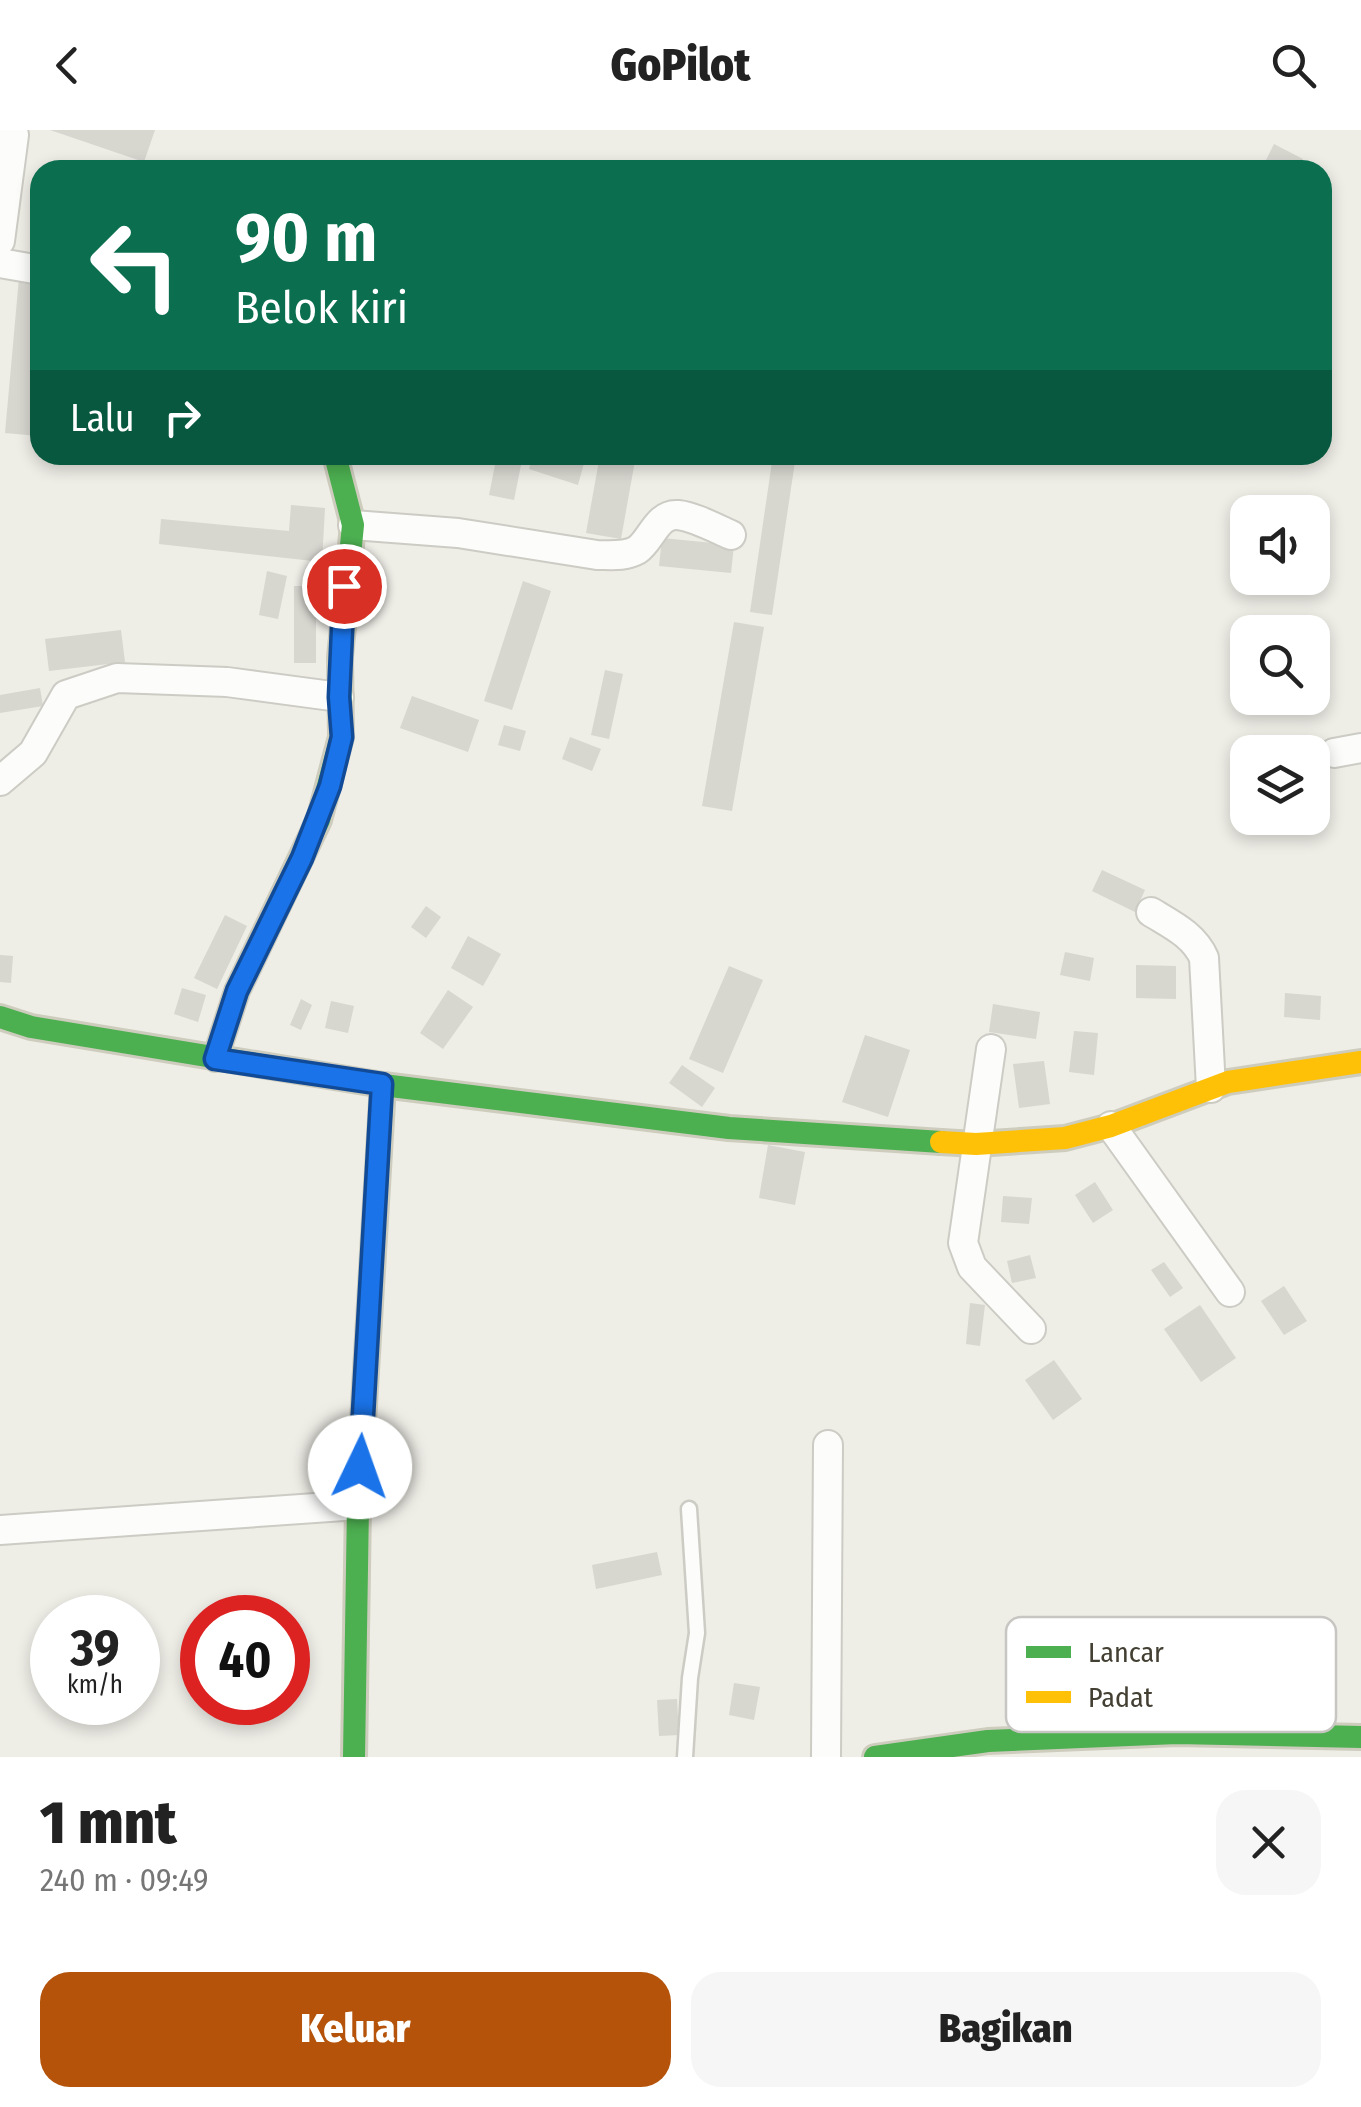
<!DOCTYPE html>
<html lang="id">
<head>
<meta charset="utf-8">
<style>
	:root { --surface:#fff; --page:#f6f6f6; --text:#222; --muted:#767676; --accent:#b45309 }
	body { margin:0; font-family:"Fira Sans Condensed",sans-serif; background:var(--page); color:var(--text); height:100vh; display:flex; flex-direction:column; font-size:38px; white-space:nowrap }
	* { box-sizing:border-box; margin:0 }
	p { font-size:32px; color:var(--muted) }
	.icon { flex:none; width:55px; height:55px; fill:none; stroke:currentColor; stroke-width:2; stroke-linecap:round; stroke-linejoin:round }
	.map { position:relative; height:1627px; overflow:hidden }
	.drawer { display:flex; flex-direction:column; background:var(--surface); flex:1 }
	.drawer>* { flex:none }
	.banner { position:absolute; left:30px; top:30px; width:1302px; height:305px; border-radius:30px; box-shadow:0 5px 15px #0003; background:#0b6e4f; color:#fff; overflow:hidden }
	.controls { position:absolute; left:1230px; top:365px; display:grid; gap:20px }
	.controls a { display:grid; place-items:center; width:100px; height:100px; border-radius:20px; background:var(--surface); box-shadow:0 5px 15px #0003; font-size:50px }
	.speed { position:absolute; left:30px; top:1465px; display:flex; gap:20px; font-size:50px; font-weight:700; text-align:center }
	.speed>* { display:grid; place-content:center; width:130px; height:130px; border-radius:50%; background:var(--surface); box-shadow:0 5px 15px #0003; line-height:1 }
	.speed small { font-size:25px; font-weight:400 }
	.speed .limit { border:15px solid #d22; background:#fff; color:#111 }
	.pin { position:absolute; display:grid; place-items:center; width:85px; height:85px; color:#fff; margin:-42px; border:5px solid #fff; border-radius:50%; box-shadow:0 2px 10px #0007 }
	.me { position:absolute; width:110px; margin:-55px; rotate:3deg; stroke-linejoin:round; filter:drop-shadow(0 0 8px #0008) }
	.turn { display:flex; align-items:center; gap:35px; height:210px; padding:0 40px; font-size:45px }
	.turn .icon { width:130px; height:130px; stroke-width:2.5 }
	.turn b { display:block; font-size:70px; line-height:85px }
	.then { display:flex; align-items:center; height:95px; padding:0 40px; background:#0003; gap:20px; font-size:38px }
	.round { display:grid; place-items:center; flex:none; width:105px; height:105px; border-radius:30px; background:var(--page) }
	.summary { display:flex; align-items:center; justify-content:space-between; height:170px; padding:0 40px }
	h1 { font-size:60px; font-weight:800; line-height:75px }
	.action { display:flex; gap:20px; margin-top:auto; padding:20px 40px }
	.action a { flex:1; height:115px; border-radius:30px; background:var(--accent); color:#fff; font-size:40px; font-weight:800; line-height:115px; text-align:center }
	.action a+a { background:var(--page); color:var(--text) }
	header { display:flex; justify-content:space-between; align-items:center; height:130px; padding:0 40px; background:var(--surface); font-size:45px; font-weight:800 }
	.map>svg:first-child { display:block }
</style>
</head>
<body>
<header><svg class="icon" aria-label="back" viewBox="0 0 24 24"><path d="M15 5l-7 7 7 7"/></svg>GoPilot<svg class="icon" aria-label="search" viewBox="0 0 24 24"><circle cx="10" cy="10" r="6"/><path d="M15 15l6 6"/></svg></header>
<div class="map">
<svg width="1361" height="1627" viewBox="0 0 1361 1627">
	<rect width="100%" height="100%" fill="#eeede6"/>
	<path fill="#d7d6cf" d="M50,0h105l-11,32z
		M1274,14l29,15 -6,11h-36z
		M19,148l21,1 -1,157 -34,-3z
		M497,325h26l-9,45 -25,-5z
		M533,325l53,1 -8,29 -49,-16z
		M600,325h36l-15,84 -35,-6z
		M773,325h23l-24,160 -22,-3z
		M291,375l34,3 -3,54 -163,-18 2,-25 128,12z
		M662,408l72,7 -3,28 -72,-7z
		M267,441l20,5 -9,43 -19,-4z
		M523,451l28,10 -39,119 -28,-9z
		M294,456h22v77h-22z
		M734,492l30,5 -32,184 -30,-5z
		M121,500l4,32 -76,9 -4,-32z
		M605,540l18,4 -14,65 -18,-4z
		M40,558l3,18 -43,7v-18z
		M412,566l67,24 -11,32 -68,-24z
		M504,595l22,6 -6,20 -22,-6z
		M570,607l31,12 -9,22 -30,-12z
		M1102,740l43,20 -10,22 -43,-21z
		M426,776l15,11 -15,21 -15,-11z
		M225,785l22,11 -30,63 -23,-11z
		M468,806l33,18 -18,32 -32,-18z
		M1065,822l29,6 -4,23 -30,-6z
		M0,825l13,1 -2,27 -11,-1z
		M1136,835l40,1v33l-40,-1z
		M729,836l34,14 -40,93 -34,-14z
		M182,858l24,7 -8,27 -24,-8z
		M448,860l25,17 -30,42 -23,-16z
		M1285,863l36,3 -1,24 -36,-3z
		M301,869l11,6 -11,25 -11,-5z
		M331,871l23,5 -6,27 -23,-5z
		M993,874l47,8 -4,27 -47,-7z
		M1074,901l24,2 -4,42 -25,-3z
		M865,905l45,15 -22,67 -46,-15z
		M1044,931l6,43 -31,4 -6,-44z
		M682,935l33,23 -13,19 -33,-24z
		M768,1015l37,7 -10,53 -36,-7z
		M1095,1052l18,28 -20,13 -18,-28z
		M1003,1066l29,2 -3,26 -28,-2z
		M1030,1125l6,23 -24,5 -5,-22z
		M1164,1132l19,26 -13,9 -19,-27z
		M1284,1156l23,35 -23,14 -23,-34z
		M970,1173l15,2 -5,41 -14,-2z
		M1200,1175l36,53 -35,24 -37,-53z
		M1054,1230l28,39 -29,21 -28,-40z
		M657,1422l5,23 -66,14 -4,-24z
		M734,1553l26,4 -6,33 -25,-5z
		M677,1569l2,36 -20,1 -2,-36z"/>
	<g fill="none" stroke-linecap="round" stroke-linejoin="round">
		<g stroke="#cccbc4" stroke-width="19">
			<path id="lane" d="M685,1627l5,-79 7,-45 -8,-124"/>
		</g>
		<g stroke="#cccbc4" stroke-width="32">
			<path id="street" d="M0,3l14,2 -14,106
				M0,133l40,7
				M353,395l105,8 139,22c13,0 28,2 40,-5 14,-9 20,-37 41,-35 17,2 37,13 53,20
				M1334,623l27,-5
				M0,651l33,-28 33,-58 51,-17 110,4 112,15
				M1151,782c21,13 43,23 53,46l7,130
				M991,919l-28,194 9,24 59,62
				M1111,996l119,166
				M0,1400l358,-25
				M826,1627l2,-312"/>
		</g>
		<g stroke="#cdccbd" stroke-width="28">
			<path id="fast" d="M0,887l31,10 352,58 346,43 212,14
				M215,929l22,-68 82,-171 22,-83 -1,-80 13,-132 -18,-70
				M354,1627l4,-252 25,-420
				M875,1627l113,-16 189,-8 184,4"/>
		</g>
		<g stroke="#cdccbd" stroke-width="28">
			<path id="slow" d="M941,1012l35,2 89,-6 46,-12 117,-44 133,-20"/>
		</g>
		<use href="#lane" stroke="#fcfcfb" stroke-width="14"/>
		<use href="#street" stroke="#fcfcfb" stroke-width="28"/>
		<use href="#fast" stroke="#4caf50" stroke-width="22"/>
		<use href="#slow" stroke="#ffc107" stroke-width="22"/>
	</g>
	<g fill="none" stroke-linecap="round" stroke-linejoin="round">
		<g stroke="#114b97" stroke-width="25">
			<path id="route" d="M344,456l-5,111 3,40 -12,49 -28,72 -65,133 -22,68 167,25 -22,383"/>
		</g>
		<use href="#route" stroke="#1a73e8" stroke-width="18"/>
	</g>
	<rect x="1006" y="1487" width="330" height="115" rx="15" fill="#fff" stroke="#c7c6c2" stroke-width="2.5"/>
	<rect x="1026" y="1516" width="45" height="12" fill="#4caf50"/>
	<rect x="1026" y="1561" width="45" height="12" fill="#ffc107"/>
	<g font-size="28" fill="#434033">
		<text x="1088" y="1532">Lancar</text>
		<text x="1088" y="1577">Padat</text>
	</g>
</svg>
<div class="controls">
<a><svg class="icon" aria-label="sound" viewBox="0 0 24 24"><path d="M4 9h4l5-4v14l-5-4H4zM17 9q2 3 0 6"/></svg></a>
<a><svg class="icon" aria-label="search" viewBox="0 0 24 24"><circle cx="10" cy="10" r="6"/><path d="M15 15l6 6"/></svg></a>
<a><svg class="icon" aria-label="layers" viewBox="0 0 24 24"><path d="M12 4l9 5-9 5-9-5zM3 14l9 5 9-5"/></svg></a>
</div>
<div class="speed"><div>39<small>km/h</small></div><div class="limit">40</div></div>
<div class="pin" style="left:344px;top:456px;background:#d93025"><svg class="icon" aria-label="arrive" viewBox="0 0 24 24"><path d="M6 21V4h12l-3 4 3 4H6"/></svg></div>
<svg class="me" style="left:360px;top:1337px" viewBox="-20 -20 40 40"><circle r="19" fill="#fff"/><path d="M0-13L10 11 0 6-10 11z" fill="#1a73e8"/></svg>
<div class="banner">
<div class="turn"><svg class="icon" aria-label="left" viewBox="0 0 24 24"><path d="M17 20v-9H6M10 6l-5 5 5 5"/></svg><div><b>90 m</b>Belok kiri</div></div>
<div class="then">Lalu<svg class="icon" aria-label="right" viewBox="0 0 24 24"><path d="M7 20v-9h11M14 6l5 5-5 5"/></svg></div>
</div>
</div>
<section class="drawer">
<div class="summary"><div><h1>1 mnt</h1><p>240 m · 09:49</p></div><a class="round"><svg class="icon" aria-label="close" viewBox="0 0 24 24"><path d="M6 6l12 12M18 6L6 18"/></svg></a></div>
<div class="action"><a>Keluar</a><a>Bagikan</a></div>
</section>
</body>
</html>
